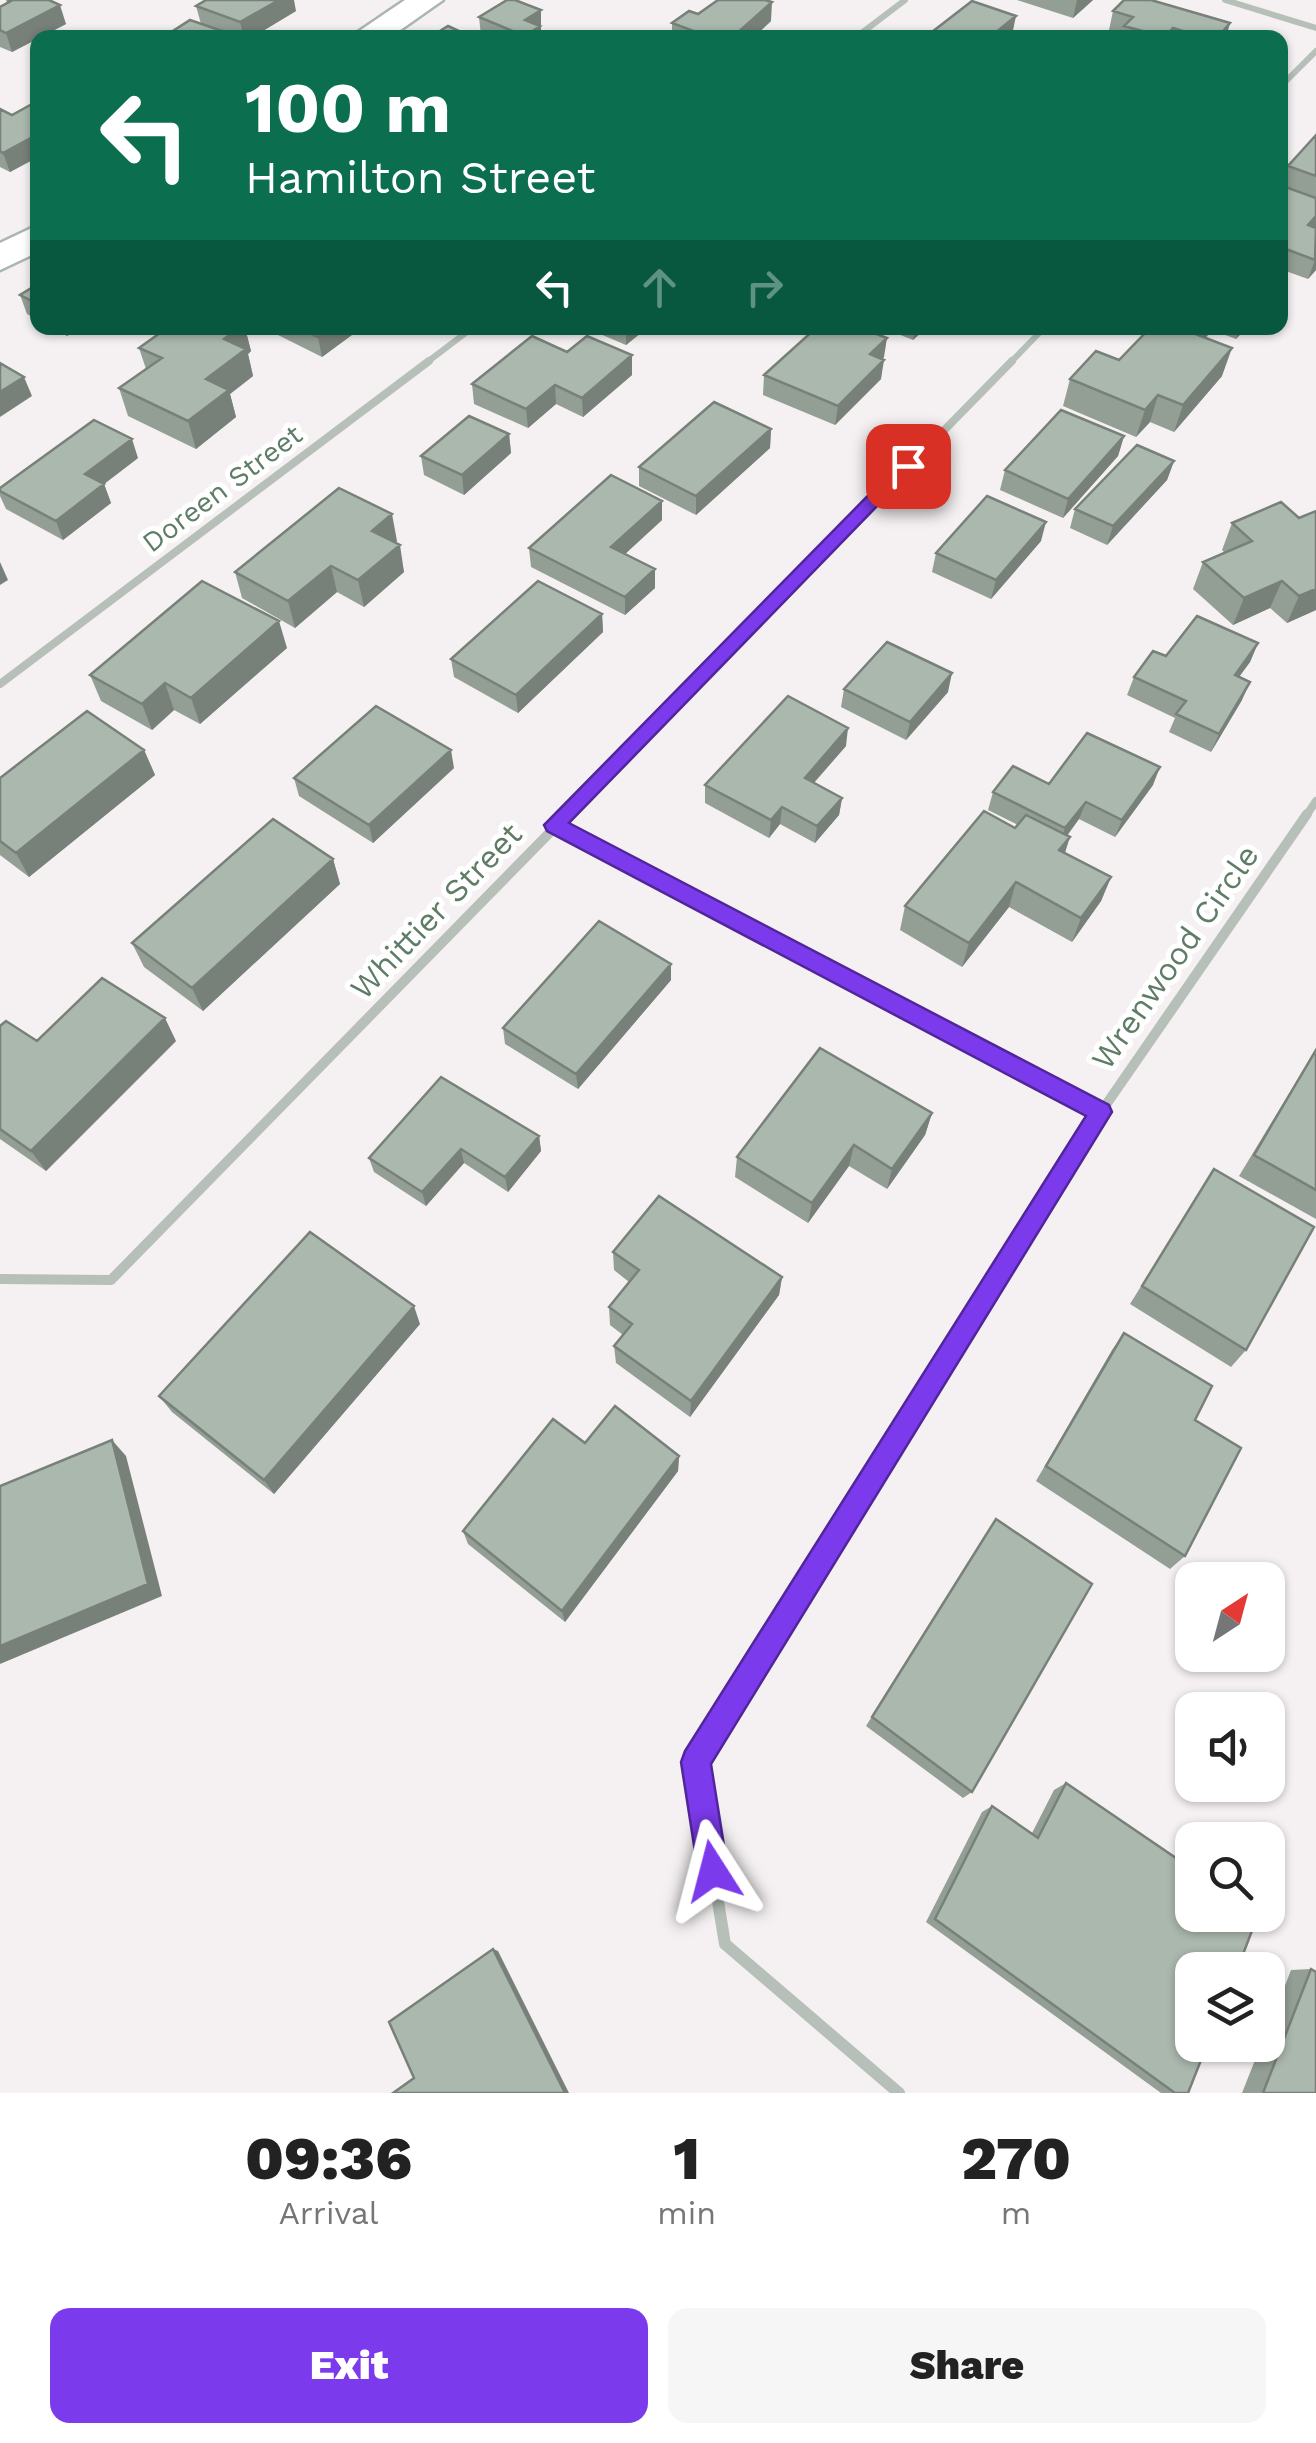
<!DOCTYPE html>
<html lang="en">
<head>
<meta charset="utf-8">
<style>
	:root { --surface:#fff; --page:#f6f6f6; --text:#222; --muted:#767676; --accent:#7c3aed }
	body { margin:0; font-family:"Work Sans",sans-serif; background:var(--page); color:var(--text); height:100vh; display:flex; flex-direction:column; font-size:38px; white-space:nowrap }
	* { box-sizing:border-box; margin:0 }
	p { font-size:32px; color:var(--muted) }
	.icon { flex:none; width:55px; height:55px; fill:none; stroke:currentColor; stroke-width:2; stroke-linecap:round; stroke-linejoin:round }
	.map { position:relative; height:2093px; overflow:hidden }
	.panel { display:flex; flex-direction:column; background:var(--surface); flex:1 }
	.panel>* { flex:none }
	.hud { position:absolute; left:30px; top:30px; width:1258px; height:305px; border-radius:20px; box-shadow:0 2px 8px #0004; background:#0b6e4f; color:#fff; overflow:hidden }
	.needle { width:65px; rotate:36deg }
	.tools { position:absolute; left:1175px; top:1562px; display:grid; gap:20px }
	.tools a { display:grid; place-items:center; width:110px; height:110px; border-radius:20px; background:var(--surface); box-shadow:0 2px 8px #0004; font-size:50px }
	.pin { position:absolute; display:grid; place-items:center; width:85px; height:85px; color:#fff; margin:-42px; border-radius:20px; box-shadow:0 5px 15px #0006 }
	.me { position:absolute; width:110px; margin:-55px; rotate:351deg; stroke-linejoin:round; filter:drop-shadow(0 0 8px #0008) }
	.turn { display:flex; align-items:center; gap:35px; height:210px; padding:0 50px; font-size:45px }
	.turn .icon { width:130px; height:130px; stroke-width:2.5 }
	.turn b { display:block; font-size:70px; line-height:85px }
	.lanes { display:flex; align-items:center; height:95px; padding:0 50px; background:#0003; justify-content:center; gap:50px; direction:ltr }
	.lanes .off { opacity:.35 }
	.eta { display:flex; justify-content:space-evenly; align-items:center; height:170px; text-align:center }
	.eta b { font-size:60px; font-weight:800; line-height:70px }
	.button { display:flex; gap:20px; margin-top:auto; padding:20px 50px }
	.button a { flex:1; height:115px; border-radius:20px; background:var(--accent); color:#fff; font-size:40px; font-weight:800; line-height:115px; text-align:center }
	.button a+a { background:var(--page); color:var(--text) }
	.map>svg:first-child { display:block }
</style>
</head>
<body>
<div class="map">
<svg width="1316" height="2093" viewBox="0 0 1316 2093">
	<rect width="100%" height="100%" fill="#f5f1f2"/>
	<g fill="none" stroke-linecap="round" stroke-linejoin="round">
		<g stroke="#abb7ae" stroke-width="5">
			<path id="secondary" d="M405,0h38l-54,38h-40z
				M38,225v27l-38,18v-27z"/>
		</g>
		<path stroke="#b6c0b9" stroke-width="6" d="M1225,0l91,28
			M855,38l50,-38
			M1280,87l36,-36
			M426,363l46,-35
			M1010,363l34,-35"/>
		<path stroke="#b6c0b9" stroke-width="8" d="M0,684l429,-323
			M566,816l446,-455
			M1306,816l10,-15"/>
		<path stroke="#b6c0b9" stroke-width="10" d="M554,825l547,287
			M0,1279l111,1 457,-466
			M931,1384l170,-272 206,-298"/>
		<path stroke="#b6c0b9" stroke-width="12" d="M899,2093l-174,-149 -30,-182 238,-381"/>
		<use href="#secondary" fill="#fff" fill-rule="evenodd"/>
	</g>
	<path fill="#939e95" d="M6,0h43l17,24 -54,28 -12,-5v-40l7,-3z
		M1017,0h76l-20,18z
		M196,6l100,5 -45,27h-17l-8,-4v4h-64l39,-14z
		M541,10v28h-56l-4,-2 -2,-19z
		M1113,11l113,27h-104v-4l-13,-4z
		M698,14l73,7 -18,17h-81v-15z
		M38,106v51l-28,15 -10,-5v-58l12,6z
		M1316,135v135l-8,9 -28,-10v-84l8,-19z
		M38,284v36l-11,-6 -7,-19z
		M52,328h28l-13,8z
		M203,328h42l6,23 -3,3 5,22 -23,18 6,23 -40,32 -68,-33 -9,-28 27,-19 -7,-21z
		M264,328h96v1l-38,28z
		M586,328h61l-21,17z
		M883,328h43l-13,12z
		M1150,328h96l-10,11 -24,-9 -6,8 16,38 -48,56 -24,-10 -14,15 -73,-31 7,-27 49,-19z
		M567,352l65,23 -49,42 -27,-13 -28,24 -54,-24 -2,-20z
		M884,357l-2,2 -1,20 -46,46 -72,-30 1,-20z
		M771,429l-1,19 -74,67 -57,-29v-19z
		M509,434l2,19 -47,42 -40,-20 -3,-19z
		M1124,436l-6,20 -55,62 -63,-28 5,-20z
		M138,458l-34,26 7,19 -48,37 -57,-31 -6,-13v-8z
		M1174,461l-7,19 -60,65 -37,-17 5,-19z
		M662,501v19l-37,34 30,15v19l-30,27 -94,-48 -2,-19z
		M1316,511v99l-29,13 -17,-15 -37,17 -40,-36 10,-27 22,-9 -3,-3 10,-27 67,-5z
		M397,541l-1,2 8,29 -40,35 -27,-15 -42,36 -53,-30 -7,-26z
		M1041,541l-50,58 -59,-27 4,-19z
		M602,614l1,18 -85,81 -64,-36 -3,-18z
		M1258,643l-8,19 -11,15 3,23 -31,52 -42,-20 6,-14 -48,-23 7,-18 32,-21z
		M287,648l-87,76 -26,-14 -22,20 -51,-29 -11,-26z
		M844,689l104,3 -42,48 -65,-33z
		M846,746l-32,37 28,15 -3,17 -24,28 -35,-19 -11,14 -64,-35v-18z
		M144,750l11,25 -126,102 -29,-22v-77z
		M454,768l-81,75 -74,-47 -5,-18z
		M1049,784l104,1 -38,52 -36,-18 -12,17 -2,17 46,24 -10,24 -29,41 -63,-35 -47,60 -62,-37 5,-24 113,-81 -30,-15 5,-18z
		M333,859l7,25 -137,127 -59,-44 -12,-24z
		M671,980l-93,109 -73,-45 -2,-16z
		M0,1026l37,15h139l-130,130 -46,-32z
		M1316,1049v170l-77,-43z
		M932,1113l-7,22 -38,54 -38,-23 -41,57 -73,-46 2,-20z
		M539,1136l2,15 -33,41 -44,-29 -38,43 -52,-34 -5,-14z
		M1214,1169l32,181 -15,17 -101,-63z
		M613,1252l169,25 -3,18 -89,122 -74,-54 -2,-17 9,-11 -13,-10 -1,-18 20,-25 -15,-12z
		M420,1324l-146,170 -102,-82 -13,-16z
		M1124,1333l71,87 -10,136 -15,13 -134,-88 76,-131z
		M585,1443l94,13 -1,15 -113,151 -97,-78 -5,-13z
		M987,1532l-15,260 -9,6 -97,-72z
		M1066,1783l122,310h-27l-235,-171 56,-110 10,-6 40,27 22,-43z
		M1311,1969l5,124h-74l19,-48h7v-15l23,-60z"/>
	<path fill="#788179" d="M279,0h15l2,11 -45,27h-7l-4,-16z
		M1077,0h16l-20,18z
		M772,2l-1,19 -18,17h-18v-3z
		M60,5l6,19 -54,28 -6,-19z
		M541,10v28h-16v-18z
		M1016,16l-4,19 -3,3h-20z
		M1230,23l-4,15h-9z
		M38,134v23l-28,15 -7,-19z
		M1316,216v12l-8,-3z
		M1316,259v11l-8,9 7,-19z
		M64,328h16l-13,8z
		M239,328h6l6,23 -3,3 5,22 -23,18 6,23 -40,32 -8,-28 36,-82z
		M332,328l28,1 -38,28 -4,-20z
		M626,328h21l-21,17z
		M915,328h11l-13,12z
		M1206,328h7l-12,15z
		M1240,328h6l-10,11z
		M887,338l-3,19 -17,17 3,-20z
		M1232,348l-10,28 -48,56 9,-27z
		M632,355v20l-49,42 -1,-19z
		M884,360l-3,19 -46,46 3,-19z
		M24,377l8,19 -32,21v-25z
		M555,385l1,19 -28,24 -2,-19z
		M1158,395l-8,27 -14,15 9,-27z
		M771,429l-1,19 -74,67v-19z
		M509,434l2,19 -47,42 -2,-20z
		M1124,436l-6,20 -55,62 5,-19z
		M132,439l6,19 -34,26 7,19 -48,37 -7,-19 29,-47z
		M1174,461l-7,19 -60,65 6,-19z
		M662,501v19l-50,46 -1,-19z
		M392,514l5,27 -19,17 -6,-27z
		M1046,522l-5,19 -50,58 5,-19z
		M400,545l4,27 -40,35 -6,-27z
		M0,562l8,18 -8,5z
		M331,566l6,26 -42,36 -7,-27z
		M655,569v19l-30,27v-18z
		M1282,581l-12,27 -37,17 11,-27z
		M1316,589v21l-29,13 12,-27z
		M602,614l1,18 -85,81 -2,-18z
		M279,621l8,27 -87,76 -9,-26z
		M1258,643l-8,19 -23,31 8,-18z
		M952,673l-4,19 -42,48 4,-18z
		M1250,682l-8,18 -31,52 8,-18z
		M165,683l9,27 -22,20 -10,-26z
		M848,728l-2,18 -44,50 3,-18z
		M144,750l11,25 -126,102 -13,-24z
		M451,750l3,18 -81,75 -4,-18z
		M1160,767l-7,18 -38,52 7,-17z
		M842,798l-3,17 -24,28 2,-17z
		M1086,802l-7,17 -20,27 6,-18z
		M782,807l-2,17 -11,14 2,-18z
		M1070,837l-8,25 -3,-12z
		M333,859l7,25 -137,127 -11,-23z
		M1111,877l-10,24 -29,41 9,-24z
		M1016,882l-7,25 -47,60 7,-24z
		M671,964v16l-93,109 -2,-15z
		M165,1018l11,23 -130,130 -15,-20z
		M932,1113l-7,22 -38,54 5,-20z
		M539,1136l2,15 -33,41 -3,-15z
		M854,1145l-5,21 -41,57 4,-20z
		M461,1149l3,14 -38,43 -4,-14z
		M782,1277l-3,18 -89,122 1,-16z
		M414,1306l6,18 -146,170 -10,-14z
		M112,1440l14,16 36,140 -162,68v-18z
		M679,1456l-1,15 -113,151 -3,-11z
		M493,1949l5,2 71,142h-4z"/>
	<path fill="#abb8ad" stroke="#788179" stroke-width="2.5" d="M8,0h41l11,5 -54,28 -6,-3v-23l11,-6z
		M206,0h73l-39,22 -44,-16z
		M507,0h8l26,10 -16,10 15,6 -15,10 -46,-19z
		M718,0h47l7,2 -37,33 -6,-2 -6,5h-11l-40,-15 17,-12 9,3z
		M1124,0h27l79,23 -13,15h-12l-32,-10 -8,9 -41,-11 9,-9 -20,-6z
		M972,1l44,15 -27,22h-42l-15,-6z
		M190,20l35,12 -8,6h-55z
		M448,26l26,12h-45z
		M32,104l6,2v28l-35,19 -3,-2v-42l12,6z
		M1316,135v41l-28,-10z
		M1280,185l36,13v18l-8,9 8,3 -1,32 -29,-11 -6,6z
		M38,284v20l-18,-9z
		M167,328h72l-15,11 22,10 -40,30 23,11 -41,31 -69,-33 43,-30 -23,-10z
		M299,328h33l-14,9z
		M816,328h45l26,10 -17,16 14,6 -46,46 -74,-31z
		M1150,328h30l52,20 -49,57 -25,-10 -13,15 -75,-31 26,-28 23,9z
		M532,336l35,16 20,-16 45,19 -50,43 -27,-13 -29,24 -54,-25z
		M0,363l24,14 -24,15z
		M714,402l57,27 -75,67 -57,-29z
		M1061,410l63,26 -56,63 -63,-29z
		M469,416l40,18 -47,41 -41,-19z
		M94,420l38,19 -47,35 19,10 -48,37 -56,-30v-3z
		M1137,445l37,16 -61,65 -38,-17z
		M611,475l51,26 -51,46 44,22 -30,28 -96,-49z
		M339,488l53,26 -20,17 28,14 -42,35 -27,-14 -43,35 -53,-29z
		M987,496l59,26 -50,58 -60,-27z
		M1281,502l18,16 17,-7v78l-17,7 -17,-15 -38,17 -41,-36 49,-21 -20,-18z
		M202,581l77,40 -88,77 -26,-15 -23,21 -52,-29z
		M538,581l64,33 -86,81 -65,-36z
		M1197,616l61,27 -23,32 15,7 -31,52 -43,-20 10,-13 -52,-24 19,-26 13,5z
		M887,642l65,31 -42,49 -66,-33z
		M788,696l60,32 -43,50 37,20 -25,28 -35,-19 -11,13 -66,-35z
		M376,706l75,44 -82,75 -75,-47z
		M87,711l57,39 -128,103 -16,-12v-63z
		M1087,733l73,34 -38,53 -36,-18 -21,26 -72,-36 20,-26 36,18z
		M984,811l31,17 11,-13 44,22 -11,13 52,27 -30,41 -65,-36 -47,61 -64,-37z
		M273,819l60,40 -141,129 -60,-45z
		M599,921l72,43 -95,110 -73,-46z
		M102,978l63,40 -134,133 -31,-22v-103l6,-5 31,20z
		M820,1048l112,65 -40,56 -38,-24 -42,58 -75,-46z
		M1316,1050v140l-62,-35z
		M441,1077l98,59 -34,41 -44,-28 -39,43 -53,-34z
		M1214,1169l100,58 -68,123 -104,-64z
		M659,1196l123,81 -91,124 -77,-55 18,-22 -23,-17 30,-37 -26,-18z
		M310,1232l104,74 -150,174 -105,-84z
		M1124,1333l88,53 -17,34 46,28 -56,108 -139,-90z
		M615,1406l64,50 -117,155 -99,-80 90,-112 32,24z
		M112,1440l36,144 -148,62v-160z
		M996,1519l96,65 -120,208 -100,-75z
		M1066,1783l126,86v46h66l-21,55h-45v75h15l-19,48h-13l-240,-174 57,-113 46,32z
		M493,1949l72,144h-172l21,-15 -25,-56z
		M1311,1969l5,3v121h-53z"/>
	<path fill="#7c3aed" stroke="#51269a" stroke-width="2.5" d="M901,462l15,4 -347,357 540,282 3,7 -401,652 17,107 -4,11 -11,4 -10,-4 -5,-11 -17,-109 4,-11 401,-635 -539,-285 -3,-6z"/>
	<g text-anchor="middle" stroke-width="10" stroke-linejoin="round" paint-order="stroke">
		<g font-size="28" fill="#5f7d66" stroke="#fff">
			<text transform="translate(222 488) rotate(-37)" y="10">Doreen Street</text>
		</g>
		<g font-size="32" fill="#5f7d66" stroke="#fff">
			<text transform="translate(436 911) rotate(-46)" y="11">Whittier Street</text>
			<text transform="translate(1175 957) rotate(-55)" y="11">Wrenwood Circle</text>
		</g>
	</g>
</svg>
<div class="tools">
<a><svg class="needle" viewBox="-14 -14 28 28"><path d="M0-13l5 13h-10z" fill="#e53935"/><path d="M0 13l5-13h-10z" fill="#767676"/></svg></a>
<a><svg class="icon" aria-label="sound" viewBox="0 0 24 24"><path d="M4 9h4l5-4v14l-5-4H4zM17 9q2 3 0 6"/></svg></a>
<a><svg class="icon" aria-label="search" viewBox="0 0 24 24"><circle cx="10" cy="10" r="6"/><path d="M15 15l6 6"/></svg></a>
<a><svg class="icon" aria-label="layers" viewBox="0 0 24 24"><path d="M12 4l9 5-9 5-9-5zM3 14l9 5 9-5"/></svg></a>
</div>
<div class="pin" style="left:908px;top:466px;background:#d93025"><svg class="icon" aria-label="arrive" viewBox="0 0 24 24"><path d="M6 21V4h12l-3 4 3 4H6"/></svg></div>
<svg class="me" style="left:713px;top:1871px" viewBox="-20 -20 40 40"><path d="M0-17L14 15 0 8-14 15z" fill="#7c3aed" stroke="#fff" stroke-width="4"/></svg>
<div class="hud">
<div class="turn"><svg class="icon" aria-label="left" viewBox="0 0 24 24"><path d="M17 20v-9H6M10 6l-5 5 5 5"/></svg><div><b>100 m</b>Hamilton Street</div></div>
<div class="lanes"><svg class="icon" aria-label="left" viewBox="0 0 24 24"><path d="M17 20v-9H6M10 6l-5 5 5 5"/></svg><svg class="icon off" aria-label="ahead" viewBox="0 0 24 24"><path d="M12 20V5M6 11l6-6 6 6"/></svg><svg class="icon off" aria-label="right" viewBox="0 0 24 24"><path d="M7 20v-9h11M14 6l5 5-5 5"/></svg></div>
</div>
</div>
<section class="panel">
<div class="eta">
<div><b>09:36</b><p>Arrival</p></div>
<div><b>1</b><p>min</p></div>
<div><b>270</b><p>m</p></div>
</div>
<div class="button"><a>Exit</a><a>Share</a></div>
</section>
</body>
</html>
